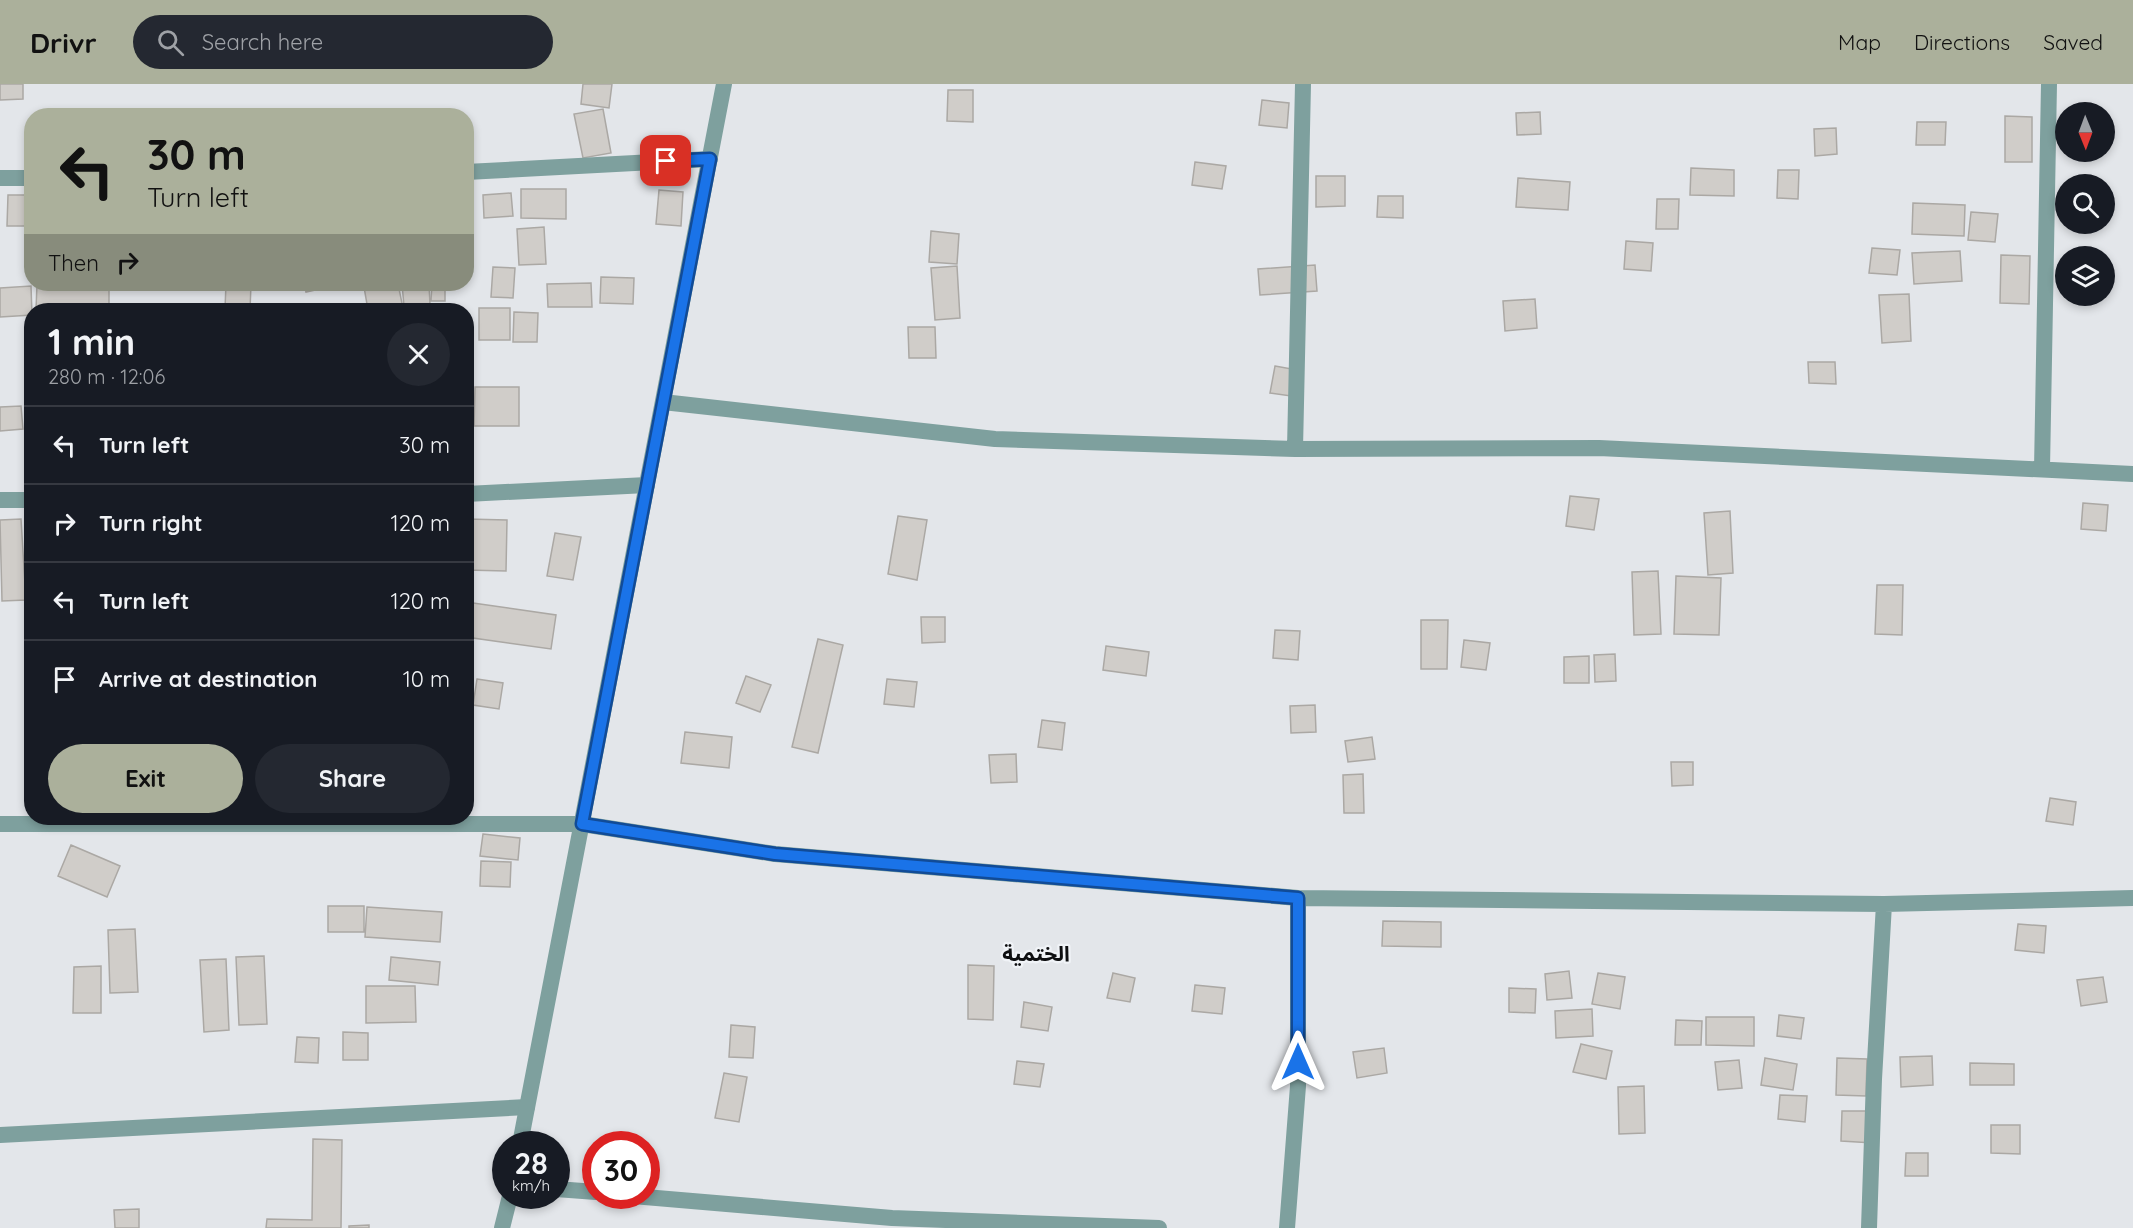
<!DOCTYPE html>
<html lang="en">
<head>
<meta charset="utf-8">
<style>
	:root { --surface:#171b24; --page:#242831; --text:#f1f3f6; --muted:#9ea1a6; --line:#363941; --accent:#abb09b }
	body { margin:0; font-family:Quicksand,"Noto Sans Arabic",sans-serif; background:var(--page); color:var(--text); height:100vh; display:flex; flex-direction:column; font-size:22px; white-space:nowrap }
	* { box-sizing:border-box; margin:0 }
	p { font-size:20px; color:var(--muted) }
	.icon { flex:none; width:33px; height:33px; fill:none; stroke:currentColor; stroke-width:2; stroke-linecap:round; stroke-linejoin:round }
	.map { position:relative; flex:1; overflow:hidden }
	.details { position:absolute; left:24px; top:219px; width:450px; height:522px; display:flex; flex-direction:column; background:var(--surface); border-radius:24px; box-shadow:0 3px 9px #0003 }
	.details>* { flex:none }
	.banner { position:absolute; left:24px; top:24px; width:450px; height:183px; border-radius:24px; box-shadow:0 3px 9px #0003; background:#abb09b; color:#111; overflow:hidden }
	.needle { width:39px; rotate:179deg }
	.tools { position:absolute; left:2055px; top:18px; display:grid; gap:12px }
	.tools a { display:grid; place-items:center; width:60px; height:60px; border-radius:50%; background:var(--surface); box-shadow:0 3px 9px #0003; font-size:30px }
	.speed { position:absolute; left:492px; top:1047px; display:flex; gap:12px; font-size:30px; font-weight:700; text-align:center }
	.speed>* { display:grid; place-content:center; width:78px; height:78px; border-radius:50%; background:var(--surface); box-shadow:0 3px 9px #0003; line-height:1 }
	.speed small { font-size:15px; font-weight:400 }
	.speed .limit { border:9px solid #d22; background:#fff; color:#111 }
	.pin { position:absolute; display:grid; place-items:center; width:51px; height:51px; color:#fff; margin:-26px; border-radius:12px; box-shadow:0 3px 9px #0006 }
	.me { position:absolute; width:66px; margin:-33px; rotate:0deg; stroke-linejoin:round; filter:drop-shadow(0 0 4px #0008) }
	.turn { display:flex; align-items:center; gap:21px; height:126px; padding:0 24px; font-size:27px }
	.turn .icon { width:78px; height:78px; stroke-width:2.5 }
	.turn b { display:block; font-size:42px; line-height:51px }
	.then { display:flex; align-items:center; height:57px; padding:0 24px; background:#0003; gap:12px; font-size:22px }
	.round { display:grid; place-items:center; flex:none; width:63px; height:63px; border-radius:32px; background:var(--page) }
	.head { display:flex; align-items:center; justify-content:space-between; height:102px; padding:0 24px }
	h1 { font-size:36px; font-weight:800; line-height:45px }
	.button { display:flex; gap:12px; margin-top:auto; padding:12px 24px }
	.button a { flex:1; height:69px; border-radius:36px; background:var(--accent); color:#111; font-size:24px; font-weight:800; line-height:69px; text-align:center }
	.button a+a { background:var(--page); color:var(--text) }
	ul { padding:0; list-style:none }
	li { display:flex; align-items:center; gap:18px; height:78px; padding:0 24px; border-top:2px solid var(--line) }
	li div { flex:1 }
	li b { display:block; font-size:22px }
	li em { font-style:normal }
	header { display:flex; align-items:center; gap:36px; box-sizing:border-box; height:84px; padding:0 30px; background:var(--accent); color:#111 }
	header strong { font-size:28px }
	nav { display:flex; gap:33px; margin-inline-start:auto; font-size:21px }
	.search { width:420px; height:54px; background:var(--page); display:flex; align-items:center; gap:15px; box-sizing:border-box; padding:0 21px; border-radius:33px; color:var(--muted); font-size:22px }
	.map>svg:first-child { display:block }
</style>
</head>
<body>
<header>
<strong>Drivr</strong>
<div class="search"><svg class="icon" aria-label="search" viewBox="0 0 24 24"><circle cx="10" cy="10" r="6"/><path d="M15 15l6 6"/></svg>Search here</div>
<nav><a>Map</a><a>Directions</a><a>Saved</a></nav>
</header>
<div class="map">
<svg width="2133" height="1144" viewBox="0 0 2133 1144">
	<rect width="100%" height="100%" fill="#e3e6ea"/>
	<path fill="#d0cdc9" stroke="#aba8a4" stroke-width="1.5" d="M0,0h23v15l-23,1z
		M583,0h29l-3,24 -28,-4z
		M948,6h25v32l-26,-1z
		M1262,16l27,3 -2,25 -28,-3z
		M603,25l8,44 -28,5 -9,-44z
		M1540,28l1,22 -24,1 -1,-22z
		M2005,32l27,1v45h-27z
		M1917,38h29l-1,23h-29z
		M1836,44l1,26 -22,2 -1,-27z
		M1195,78l31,4 -4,23 -30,-4z
		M1691,84l43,2v26l-44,-1z
		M1778,86h21l-1,29 -21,-1z
		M1316,92h29v30l-29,1z
		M1518,94l52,4 -2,28 -52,-3z
		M521,105h45v30l-45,-1z
		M659,106l24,2 -2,34 -25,-2z
		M511,109l2,23 -29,2 -1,-23z
		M8,111h24v31h-25z
		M1378,112h25v22l-26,-1z
		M1657,115h22l-1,30h-22z
		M1913,119l52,2 -1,31 -52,-2z
		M1971,128l27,2 -3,28 -27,-2z
		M544,143l2,37 -27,1 -2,-36z
		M931,147l28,3 -2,30 -28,-2z
		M1626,157l27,2 -2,28 -27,-2z
		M1872,164l28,2 -3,25 -28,-2z
		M1960,167l2,30 -48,3 -2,-31z
		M2001,171l29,1 -1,48 -29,-1z
		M1315,181l2,26 -57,4 -2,-26z
		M957,182l3,52 -25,2 -4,-52z
		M493,183l22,1 -2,30 -22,-1z
		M601,193l33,1 -1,26 -33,-1z
		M591,199l1,24h-44l-1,-23z
		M37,200h72v26h-73z
		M226,200h25l-1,26 -25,-1z
		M304,200h24l1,3 -23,5z
		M381,200h17l5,24 -15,2h-20l-4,-23z
		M402,200h27l1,21 -26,1z
		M432,200h13v17h-14z
		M31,202l1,29 -32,2v-29z
		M1909,210l2,47 -29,2 -3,-48z
		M1535,215l2,29 -32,3 -2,-30z
		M479,224h31v32h-31z
		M514,228l24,1 -1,29h-24z
		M908,243h27l1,31h-27z
		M25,250h7v44h-5z
		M1808,278h27l1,22 -27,-1z
		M1275,282l28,5 -5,26 -28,-4z
		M475,303h44v39h-45z
		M21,322l2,23 -23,2v-24z
		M1570,412l29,3 -5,31 -28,-4z
		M2083,419l25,2 -2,26 -25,-2z
		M1730,427l3,62 -25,2 -4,-62z
		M898,432l29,4 -10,60 -29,-6z
		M21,435l5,81 -24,1 -2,-81z
		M466,435l41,1 -1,51 -40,-1z
		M555,449l26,4 -8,43 -26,-4z
		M1658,487l3,63 -27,1 -2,-63z
		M1676,492l45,2 -2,57 -45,-1z
		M1877,501h26l-1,50 -27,-1z
		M466,518l90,13 -5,34 -85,-12z
		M921,533h24v25l-23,1z
		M1421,536h27l-1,49h-26z
		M1275,546l25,1 -2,29 -25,-2z
		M818,555l25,6 -25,108 -26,-6z
		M1464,556l26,3 -4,27 -25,-3z
		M1106,562l43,6 -3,24 -43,-6z
		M466,569l7,1 -5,25h-2z
		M1615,570l1,27 -21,1 -1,-27z
		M1589,572v27h-25v-26z
		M746,592l25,9 -11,27 -24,-9z
		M477,595l26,4 -4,26 -26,-4z
		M887,595l30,3 -3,25 -30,-3z
		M1315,621l1,27 -25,1 -1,-27z
		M1042,636l23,3 -3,27 -24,-3z
		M685,648l47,5 -3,31 -48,-5z
		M1372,653l3,22 -27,3 -3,-21z
		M1016,670l1,28 -26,1 -2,-28z
		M1671,678h22v23l-21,1z
		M1363,690l1,39h-20l-1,-38z
		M2050,714l26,4 -3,23 -27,-4z
		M483,750l37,4 -2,22 -38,-4z
		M71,761l49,21 -13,31 -49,-21z
		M481,777l30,1 -1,25 -30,-1z
		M328,822h36v26h-36z
		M367,823l75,5 -2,30 -75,-5z
		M1383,837l58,1v25l-59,-1z
		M2018,840l28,2 -2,27 -29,-3z
		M135,845l3,63 -28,1 -2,-63z
		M264,872l3,68 -28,1 -3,-68z
		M391,873l49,5 -2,23 -49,-5z
		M226,875l3,71 -25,2 -4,-72z
		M968,881l26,1 -1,54 -25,-1z
		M101,882v47h-28l1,-46z
		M1569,887l3,27 -25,2 -2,-26z
		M1113,889l22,5 -5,24 -23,-4z
		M1598,889l27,4 -5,32 -28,-5z
		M2103,893l4,25 -26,4 -4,-26z
		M1195,901l30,3 -3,26 -30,-3z
		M366,902h49l1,36 -50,1z
		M1509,904l27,1 -1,24 -26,-1z
		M1024,918l28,5 -4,24 -27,-4z
		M1592,925l1,27 -37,2 -1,-27z
		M1779,931l25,3 -3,21 -24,-3z
		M1706,933h48v29l-48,-1z
		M1676,936l26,1 -1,24h-26z
		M731,941l24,2 -2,31 -24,-1z
		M343,948l25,1v27h-25z
		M297,953l22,1 -1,25 -23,-1z
		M1581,960l31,7 -6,28 -33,-7z
		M1384,964l3,25 -30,5 -4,-26z
		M1932,972l1,29 -32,2 -1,-30z
		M1765,974l32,6 -4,26 -32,-5z
		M1837,974l30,1 -1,37 -30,-1z
		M1739,976l3,28 -24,2 -3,-28z
		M1017,977l27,3 -4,23 -26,-3z
		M1970,979l44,1v21h-44z
		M724,989l23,4 -8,45 -24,-4z
		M1644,1002l1,47 -26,1 -1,-47z
		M1780,1011l27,1 -2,26 -27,-3z
		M1842,1027h32l-1,32 -32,-2z
		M1991,1041h29v29l-29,-1z
		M313,1055l29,1 -1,88h-75l1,-9 45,1z
		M1906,1069h22v23h-23z
		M139,1125v19h-24l-1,-18z
		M369,1141v3h-20v-2z"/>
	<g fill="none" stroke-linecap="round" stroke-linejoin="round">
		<path stroke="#7ea09e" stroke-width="16" d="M466,88l244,-13
			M0,94h32
			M663,318l332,37 300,10 304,-1 534,26
			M1295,365l8,-365
			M2042,385l7,-385
			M466,410l181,-9
			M0,416h32
			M0,740h582l193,30 523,44 586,6 249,-6
			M0,1051l527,-28
			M556,1105l40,3
			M633,1112l259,22 267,10
			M1287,1144l11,-142v-188
			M1869,1144l5,-149 10,-175"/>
		<path stroke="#7ea09e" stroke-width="16" d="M520,1060l204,-1060
			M502,1144l8,-32"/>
	</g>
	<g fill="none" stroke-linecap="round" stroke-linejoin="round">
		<g stroke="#114b97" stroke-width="15">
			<path id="route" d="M666,77l44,-2 -128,665 193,30 523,44v164"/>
		</g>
		<use href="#route" stroke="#1a73e8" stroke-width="10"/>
	</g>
	<g text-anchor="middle" stroke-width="4.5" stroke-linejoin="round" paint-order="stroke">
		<g font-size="21" font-weight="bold" fill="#0e0f11" stroke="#f0f3f7">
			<text x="1036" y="877">الختمية</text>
		</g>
	</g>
</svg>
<div class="tools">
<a><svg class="needle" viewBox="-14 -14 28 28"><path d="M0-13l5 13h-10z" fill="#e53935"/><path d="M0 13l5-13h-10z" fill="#9ea1a6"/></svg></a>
<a><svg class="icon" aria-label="search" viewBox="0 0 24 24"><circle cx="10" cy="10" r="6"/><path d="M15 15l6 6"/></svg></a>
<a><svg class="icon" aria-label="layers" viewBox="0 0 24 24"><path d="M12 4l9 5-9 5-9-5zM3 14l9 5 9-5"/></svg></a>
</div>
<div class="speed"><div>28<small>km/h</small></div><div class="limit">30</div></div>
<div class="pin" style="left:666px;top:77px;background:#d93025"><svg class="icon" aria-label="arrive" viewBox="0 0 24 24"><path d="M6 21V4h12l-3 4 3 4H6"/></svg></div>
<svg class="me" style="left:1298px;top:978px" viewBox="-20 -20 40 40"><path d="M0-17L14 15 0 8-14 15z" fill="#1a73e8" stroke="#fff" stroke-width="4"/></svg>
<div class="banner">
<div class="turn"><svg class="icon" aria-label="left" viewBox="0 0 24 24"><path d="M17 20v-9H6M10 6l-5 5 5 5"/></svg><div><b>30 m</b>Turn left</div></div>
<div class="then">Then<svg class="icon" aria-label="right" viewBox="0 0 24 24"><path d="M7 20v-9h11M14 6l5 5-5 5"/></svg></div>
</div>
<section class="details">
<div class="head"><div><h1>1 min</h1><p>280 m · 12:06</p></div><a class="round"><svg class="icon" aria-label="close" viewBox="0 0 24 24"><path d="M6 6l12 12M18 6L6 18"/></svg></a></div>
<ul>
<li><svg class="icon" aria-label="left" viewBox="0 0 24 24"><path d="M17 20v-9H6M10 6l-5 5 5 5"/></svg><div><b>Turn left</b></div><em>30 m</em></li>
<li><svg class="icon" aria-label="right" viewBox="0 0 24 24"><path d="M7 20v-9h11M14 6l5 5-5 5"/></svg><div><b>Turn right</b></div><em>120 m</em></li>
<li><svg class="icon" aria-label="left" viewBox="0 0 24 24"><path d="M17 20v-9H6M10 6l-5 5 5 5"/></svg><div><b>Turn left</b></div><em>120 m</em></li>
<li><svg class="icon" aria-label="arrive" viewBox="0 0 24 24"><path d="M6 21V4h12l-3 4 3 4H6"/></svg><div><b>Arrive at destination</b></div><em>10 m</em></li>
</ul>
<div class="button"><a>Exit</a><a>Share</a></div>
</section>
</div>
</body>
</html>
